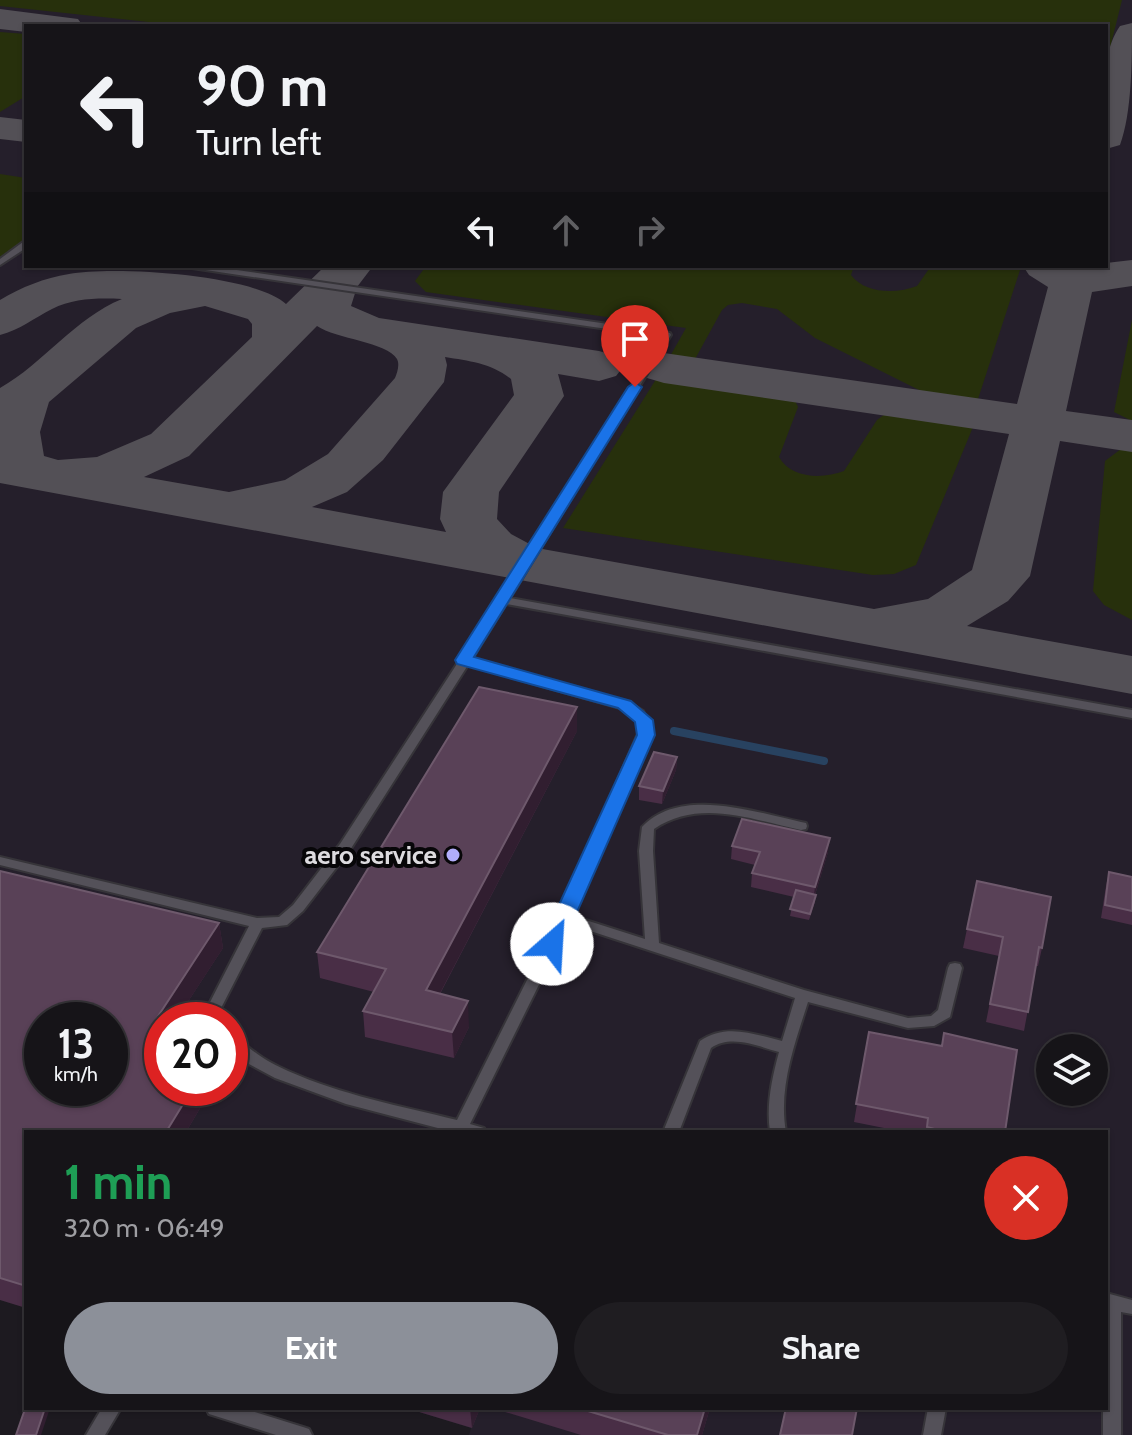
<!DOCTYPE html>
<html lang="en">
<head>
<meta charset="utf-8">
<style>
	:root { --surface:#161418; --page:#1f1d21; --text:#f1f3f6; --muted:#9e9ea2; --line:#353337; --accent:#8c9099 }
	body { margin:0; font-family:Cabin,sans-serif; background:var(--page); color:var(--text); height:100vh; display:flex; flex-direction:column; font-size:30px; white-space:nowrap }
	* { box-sizing:border-box; margin:0 }
	p { font-size:26px; color:var(--muted) }
	.icon { flex:none; width:44px; height:44px; fill:none; stroke:currentColor; stroke-width:2; stroke-linecap:round; stroke-linejoin:round }
	.map { position:relative; flex:1; overflow:hidden }
	.drawer { position:absolute; left:24px; top:1130px; width:1084px; height:280px; display:flex; flex-direction:column; background:var(--surface); border-radius:0px; box-shadow:0 2px 6px #0004,0 0 0 2px var(--line) }
	.drawer>* { flex:none }
	.hud { position:absolute; left:24px; top:24px; width:1084px; height:244px; border-radius:0px; box-shadow:0 2px 6px #0004,0 0 0 2px var(--line); background:#161418; color:var(--text); overflow:hidden }
	.controls { position:absolute; left:1036px; top:1034px; display:grid; gap:16px }
	.controls a { display:grid; place-items:center; width:72px; height:72px; border-radius:50%; background:var(--surface); box-shadow:0 2px 6px #0004,0 0 0 2px var(--line); font-size:40px }
	.speed { position:absolute; left:24px; top:1002px; display:flex; gap:16px; font-size:40px; font-weight:700; text-align:center }
	.speed>* { display:grid; place-content:center; width:104px; height:104px; border-radius:50%; background:var(--surface); box-shadow:0 2px 6px #0004,0 0 0 2px var(--line); line-height:1 }
	.speed small { font-size:20px; font-weight:400 }
	.speed .limit { border:12px solid #d22; background:#fff; color:#111 }
	.pin { position:absolute; display:grid; place-items:center; width:68px; height:68px; color:#fff; margin:-82px -34px; border-radius:50% 50% 50% 0; rotate:-45deg; box-shadow:0 0 8px #0007 }
	.pin .icon { rotate:45deg }
	.me { position:absolute; width:88px; margin:-44px; rotate:26deg; stroke-linejoin:round; filter:drop-shadow(0 0 6px #0008) }
	.turn { display:flex; align-items:center; gap:28px; height:168px; padding:0 40px; font-size:36px }
	.turn .icon { width:104px; height:104px; stroke-width:2.5 }
	.turn b { display:block; font-size:56px; line-height:68px }
	.lanes { display:flex; align-items:center; height:76px; padding:0 40px; background:#0003; justify-content:center; gap:40px; direction:ltr }
	.lanes .off { opacity:.35 }
	.round { display:grid; place-items:center; flex:none; width:84px; height:84px; border-radius:42px; background:var(--page) }
	.head { display:flex; align-items:center; justify-content:space-between; height:136px; padding:0 40px }
	h1 { font-size:48px; font-weight:800; line-height:60px; color:#1e9e55 }
	.action { display:flex; gap:16px; margin-top:auto; padding:16px 40px }
	.action a { flex:1; height:92px; border-radius:48px; background:var(--accent); color:#fff; font-size:32px; font-weight:800; line-height:92px; text-align:center }
	.action a+a { background:var(--page); color:var(--text) }
	.map>svg:first-child { display:block }
</style>
</head>
<body>
<div class="map">
<svg width="1132" height="1435" viewBox="0 0 1132 1435">
	<rect width="100%" height="100%" fill="#1d1a20"/>
	<path fill="#251f2b" fill-rule="evenodd" d="M0,0h1132v1435h-663l2,-7 -65,-20h700v-276h-1080l-26,138zM26,26h1080v240h-1080zM42,1020h68v68h-68zM162,1020h68v68h-68zM1050,1048h44v44h-44z"/>
	<path fill="#27300c" d="M0,0h1122l-16,64v-38h-920l-186,-20z
		M0,32l26,2v62l-26,16z
		M0,174l26,4v62l-26,19z
		M426,266h428l-3,9c14,19 46,19 66,11l14,-20 90,1 -43,132 -57,-8 -106,-53 -38,-29 -35,-6 -14,2 -6,5 -28,51 -25,-3 17,-30 -260,-36 -11,-11z
		M1132,320v101l-18,-9z
		M658,376l135,20 5,11 -19,50c12,22 44,22 65,14l33,-51 16,-12 68,11 12,8 -57,138 -22,9 -21,1 -310,-47z
		M1121,449h11v171l-28,-15 -11,-14 12,-130z"/>
	<g fill="none" stroke-linecap="round" stroke-linejoin="round">
		<path stroke="#284260" stroke-width="8" d="M674,731l150,30"/>
		<path fill="#535056" fill-rule="evenodd" d="M0,9l78,10 5,7h-57v6l-26,-3z
			M1132,23c0,37 0,90 -12,122l-14,4c0,-38 -9,-90 14,-123z
			M0,117l26,3v22l-26,-3z
			M1132,260v26l-40,6 -26,119 66,9v32l-72,-11 -30,135 -22,25 -41,25 165,30v38l-1132,-211v-95c44,-25 75,-70 122,-89 -24,-1 -48,-1 -70,10 -18,9 -32,21 -52,26v-35c22,-13 44,-22 69,-26 44,-8 184,0 217,30l39,-38h48l-16,21 -6,19 28,12 220,33 17,5 8,10 -8,10 -17,5 -41,-7 6,22 -65,96 -2,27 14,15 26,14 337,61 54,-10 44,-29 37,-136 -345,-51 -17,-5 -8,-10 8,-10 17,-5 353,51 31,-117 -19,-12 -6,-9h83v-3zM205,306l43,13 4,5v13l-101,97 -54,23 -39,3 -14,-4 -4,-24 9,-30 87,-74 34,-15zM317,326c19,13 70,16 80,33 3,6 0,14 -2,19l-67,76 -43,26 -56,12 -85,-15 45,-21zM445,357c24,4 46,6 66,22l3,16 -71,97 -3,27 6,13 -134,-25 35,-15 36,-32 61,-78 3,-17z"/>
		<g stroke="#363439" stroke-width="4">
			<path id="service" d="M23,242h3v6l-26,17v-6z
				M188,266h21l461,67 1,2 -161,263 622,112v8l-626,-114 -34,55 156,43 15,9 9,18 -79,187 72,23 -6,-88 3,-24c38,-41 112,-15 159,-5l5,1 1,3 -1,3 -5,1c-49,-10 -101,-32 -147,-1l-1,22 6,92 145,47 104,28 23,-2 7,-6 10,-42 2,-4 5,-1 5,1 2,4 -12,49 -16,9 -26,2 -100,-26c-13,41 -30,86 -22,130h-16c-4,-27 2,-54 9,-80 -22,-6 -48,-18 -68,-4l-32,84h-16l37,-91c26,-18 53,-7 82,0l13,-43 -226,-74 -99,200 14,4 2,4h-33l-107,-28 -71,-26 -28,-15 -17,-14v-14c10,4 17,12 26,18 9,7 21,13 32,18 54,24 112,35 169,49l101,-202 82,-189 -6,-13 -14,-8 -152,-43 -118,185 -47,61 -16,14 -25,3 -43,84 4,8h-14l-4,-8 44,-86 -249,-61v-8l257,61 22,-1 14,-12 47,-61 163,-251 159,-256 -470,-69z
				M1106,1293l26,7v14l-11,-2v123h-18v-27h3z
				M102,1408h19l-16,27h-19z
				M206,1408h36l61,19 6,2 3,6h-36l-67,-21z
				M928,1408h18l-5,27h-18z"/>
		</g>
		<use href="#service" fill="#545159" fill-rule="evenodd"/>
	</g>
	<path fill="#492e46" d="M577,731l-137,263 29,33 -15,31 -89,-21 -2,-26 11,-19 -54,-14 -3,-26z
		M677,757l-1,13 -14,34 -23,-4v-14z
		M732,846l96,6 -13,43v7l-6,18 -19,-4 4,-19 -43,-10 1,-14 3,-8 -24,-6z
		M0,871l219,52 4,25 -47,72h-14v68h50l-26,44h-160v176l-26,-8z
		M1109,872l23,5v48l-31,-7 5,-32z
		M977,881l65,67 -4,18h-2l-12,65 -38,-9 13,-66 -36,-8z
		M869,1032l136,100h-101l-50,-10z
		M406,1408h74l-8,20z
		M492,1408h218l-8,27h-121z"/>
	<path fill="#311e30" d="M577,707v24l-149,285 -2,-26z
		M677,757l-1,13 -14,34 1,-13z
		M830,838l-2,14 -15,49 2,-14z
		M219,923l4,25 -47,72h-14v22l-11,-15z
		M468,1001l1,26 -15,31 -2,-26z
		M193,1088h19l-26,44h-20z
		M45,1408h5l-9,27h-5z
		M470,1408h10l-8,20z
		M705,1408h5l-8,27h-5z"/>
	<path fill="#594157" stroke="#6e596c" stroke-width="2" fill-rule="evenodd" d="M479,687l98,20 -151,283 42,11 -16,31 -89,-21 23,-42 -69,-17z
		M654,752l23,5 -14,34 -24,-5z
		M742,819l88,19 -15,49 -63,-14 8,-21 -28,-6z
		M0,871l219,52 -68,104 11,3v58h31l-27,44h-140v154l-26,-8zM42,1020h68v68h-68z
		M1109,872l23,5v34l-27,-6z
		M977,881l74,16 -9,51 -3,-1 -11,65 -38,-8 13,-67 -36,-8z
		M796,890l20,5 -6,19 -20,-5z
		M869,1032l73,14 2,-13 73,17 -12,82h-59l-19,-5 1,-9 -72,-14z
		M26,1406v2h19l-9,27h-20z
		M578,1408h127l-8,27h-29z
		M786,1408h71l-5,27h-72z"/>
	<path fill="#1a73e8" stroke="#114b97" stroke-width="2" d="M635,382l7,5 -168,270 157,44 22,19 2,15 -92,209 -4,6h-14l-4,-6 96,-209 -2,-13 -17,-14 -161,-44 -2,-4 173,-273z"/>
	<circle fill="#b1adfa" stroke="#070608" stroke-width="3" cx="453" cy="855" r="8"/>
	<g text-anchor="middle" stroke-width="8" stroke-linejoin="round" paint-order="stroke">
		<g font-size="26" font-weight="bold" fill="#dddbdf" stroke="#070608" text-anchor="end">
			<text x="437" y="864">aero service</text>
		</g>
	</g>
</svg>
<div class="controls">
<a><svg class="icon" aria-label="layers" viewBox="0 0 24 24"><path d="M12 4l9 5-9 5-9-5zM3 14l9 5 9-5"/></svg></a>
</div>
<div class="speed"><div>13<small>km/h</small></div><div class="limit">20</div></div>
<div class="pin" style="left:635px;top:387px;background:#d93025"><svg class="icon" aria-label="arrive" viewBox="0 0 24 24"><path d="M6 21V4h12l-3 4 3 4H6"/></svg></div>
<svg class="me" style="left:552px;top:944px" viewBox="-20 -20 40 40"><circle r="19" fill="#fff"/><path d="M0-13L10 11 0 6-10 11z" fill="#1a73e8"/></svg>
<div class="hud">
<div class="turn"><svg class="icon" aria-label="left" viewBox="0 0 24 24"><path d="M17 20v-9H6M10 6l-5 5 5 5"/></svg><div><b>90 m</b>Turn left</div></div>
<div class="lanes"><svg class="icon" aria-label="left" viewBox="0 0 24 24"><path d="M17 20v-9H6M10 6l-5 5 5 5"/></svg><svg class="icon off" aria-label="ahead" viewBox="0 0 24 24"><path d="M12 20V5M6 11l6-6 6 6"/></svg><svg class="icon off" aria-label="right" viewBox="0 0 24 24"><path d="M7 20v-9h11M14 6l5 5-5 5"/></svg></div>
</div>
<section class="drawer">
<div class="head"><div><h1>1 min</h1><p>320 m · 06:49</p></div><a class="round" style="background:#d93025;color:#fff"><svg class="icon" aria-label="close" viewBox="0 0 24 24"><path d="M6 6l12 12M18 6L6 18"/></svg></a></div>
<div class="action"><a>Exit</a><a>Share</a></div>
</section>
</div>
</body>
</html>
